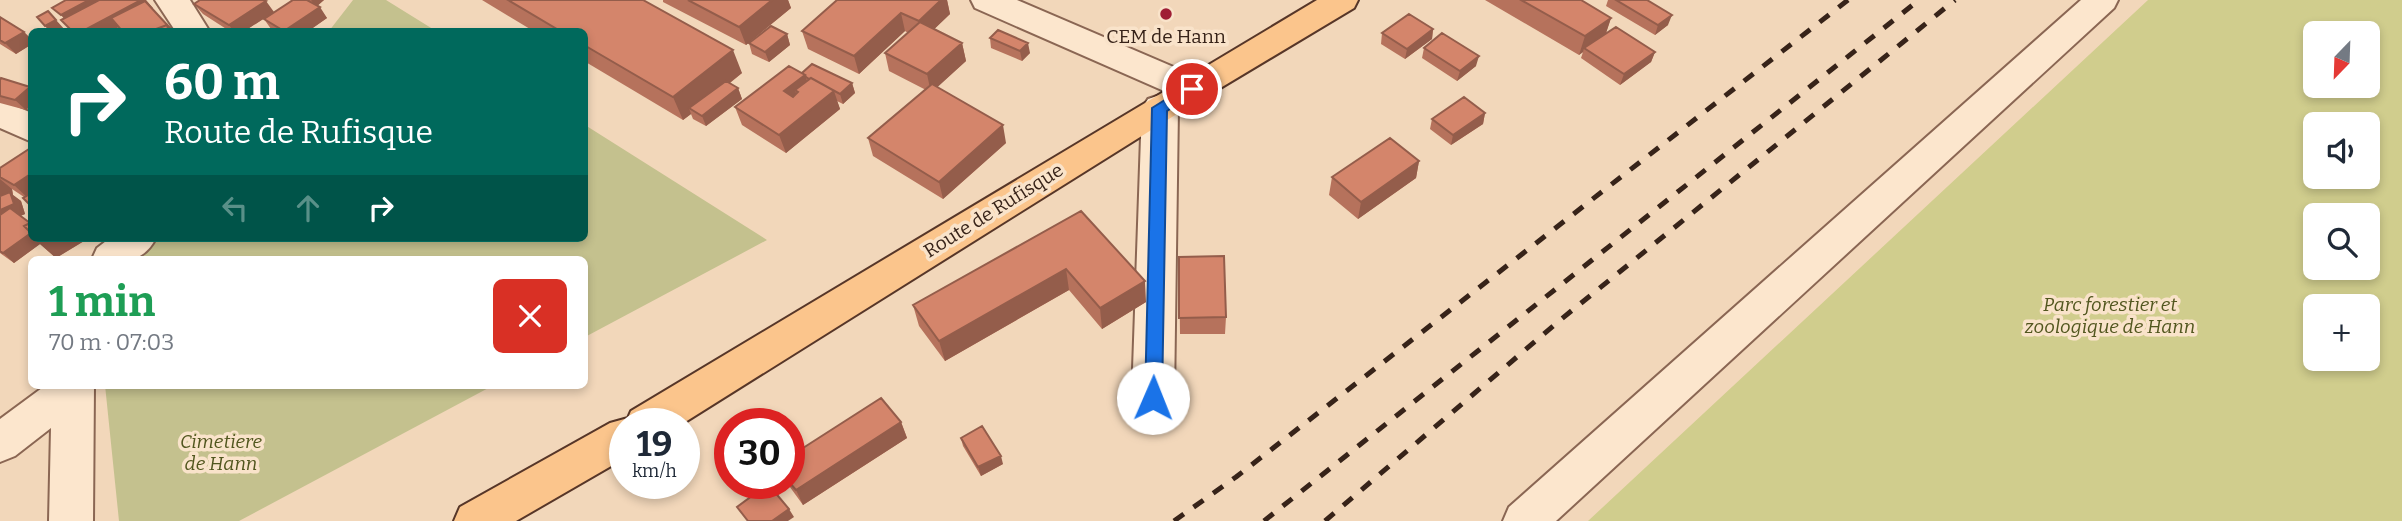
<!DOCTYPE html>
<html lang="fr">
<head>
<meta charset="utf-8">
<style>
	:root { --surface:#fff; --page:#f6f6f7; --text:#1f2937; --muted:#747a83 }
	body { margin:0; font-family:Bitter,serif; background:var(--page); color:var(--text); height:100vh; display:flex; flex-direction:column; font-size:26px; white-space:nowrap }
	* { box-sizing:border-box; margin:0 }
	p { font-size:23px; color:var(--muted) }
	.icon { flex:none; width:38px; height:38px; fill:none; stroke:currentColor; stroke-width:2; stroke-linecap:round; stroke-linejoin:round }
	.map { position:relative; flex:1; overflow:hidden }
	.side { position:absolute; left:28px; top:256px; width:560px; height:133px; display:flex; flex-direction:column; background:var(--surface); border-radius:10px; box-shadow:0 4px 10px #0003 }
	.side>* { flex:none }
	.top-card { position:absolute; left:28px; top:28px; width:560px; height:214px; border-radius:10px; box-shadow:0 4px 10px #0003; background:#00695c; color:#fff; overflow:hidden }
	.needle { width:46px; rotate:203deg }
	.buttons { position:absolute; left:2303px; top:21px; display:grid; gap:14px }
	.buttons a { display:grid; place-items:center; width:77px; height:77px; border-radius:10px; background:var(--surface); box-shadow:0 4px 10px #0003; font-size:35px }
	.speed { position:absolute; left:609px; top:408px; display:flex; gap:14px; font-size:35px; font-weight:700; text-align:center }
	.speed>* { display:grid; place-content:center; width:91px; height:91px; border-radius:50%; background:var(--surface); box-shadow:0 4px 10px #0003; line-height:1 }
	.speed small { font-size:18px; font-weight:400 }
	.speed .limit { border:10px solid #d22; background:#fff; color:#111 }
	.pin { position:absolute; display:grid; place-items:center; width:60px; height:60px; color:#fff; margin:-30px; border:4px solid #fff; border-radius:50%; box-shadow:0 2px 7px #0007 }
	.me { position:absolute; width:77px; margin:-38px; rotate:1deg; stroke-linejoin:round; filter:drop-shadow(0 0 5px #0008) }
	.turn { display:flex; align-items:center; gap:24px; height:147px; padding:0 21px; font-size:32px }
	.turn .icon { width:91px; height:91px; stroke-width:2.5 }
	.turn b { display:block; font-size:49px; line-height:60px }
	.lanes { display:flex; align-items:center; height:66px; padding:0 21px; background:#0003; justify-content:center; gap:35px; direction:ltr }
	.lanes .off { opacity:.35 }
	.round { display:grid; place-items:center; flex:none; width:74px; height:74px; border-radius:10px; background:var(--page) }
	.overview { display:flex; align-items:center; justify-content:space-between; height:119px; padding:0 21px }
	h1 { font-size:42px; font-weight:700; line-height:52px; color:#1e9e55 }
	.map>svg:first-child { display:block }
</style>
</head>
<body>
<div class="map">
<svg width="2402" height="521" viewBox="0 0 2402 521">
	<rect width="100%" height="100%" fill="#f2d7ba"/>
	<path fill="#d0cd8d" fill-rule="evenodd" d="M2148,0h254v521h-814zM2315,33h53v53h-53zM2315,124h53v53h-53zM2315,215h53v53h-53zM2315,306h53v53h-53z"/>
	<path fill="#c4c18e" d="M353,0h33l50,31h-107z
		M585,125l182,115 -182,97 -1,-78h-462l25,-21h437z
		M105,385h389l-255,136h-120z"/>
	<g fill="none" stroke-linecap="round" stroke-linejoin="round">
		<g stroke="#8a6653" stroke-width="4">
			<path id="minor" d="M155,0h35l20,32h-34z
				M971,0h46l187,80 5,9 -5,9 -12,4 -12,-4 -205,-90z
				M2081,0h37l-4,8 -558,513h-53l6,-14z
				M1160,95l12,4 6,9 -4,290 -6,13 -15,5 -15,-5 -6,-13 10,-290 6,-9z
				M0,100l32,13v29l-32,-14z
				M110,238h46c-15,29 -36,21 -64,21l5,-11z
				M46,385h48l-1,136h-44l2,-93 -36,28 -15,6v-43z"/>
		</g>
		<g stroke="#573628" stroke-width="4">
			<path id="major" d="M1317,0h41l-4,8 -182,109 -490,307h-57v34l-109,63h-62l6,-14 150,-84 18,-5 3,-7z"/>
		</g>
		<use href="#minor" fill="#fce6cd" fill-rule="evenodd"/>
		<use href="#major" fill="#fbc58c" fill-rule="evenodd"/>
		<path stroke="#372319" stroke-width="5" stroke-dasharray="12 12" stroke-linecap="butt" d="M1174,521l62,-44 612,-477
			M1264,521l655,-521
			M1325,521l234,-200 396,-321"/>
	</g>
	<path fill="#b6725c" d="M290,0h34l-7,6 10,12 -20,14h-32l-4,-3 -7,-10 28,-18z
		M482,0h161l99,73 -12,10 8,5 4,11 -36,27 -13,-7 -2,-5 -8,6 -99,-59v-29h-49z
		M663,0h125l3,8 -45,37 -83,-43z
		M837,0h110l3,14 -16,15 28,14 4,18 -29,26 69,56 -63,56 -70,-43 -5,-18 58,-48 -37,-19 -4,-18 23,-20 -3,-2 -46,43 -51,-25 -6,-18z
		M1485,0h96l30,18 -5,15 49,19 -4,10 -31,23 -39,-27 2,-6 -4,3z
		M1608,0h39l21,25 -13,10 -49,-29z
		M194,4l80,8 -31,20h-12l-28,-18z
		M0,17l24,15 8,8v4l-16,10 -16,-10z
		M1433,29l-1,10 -27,20 -24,-15 1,-11z
		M787,34l3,11 -21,17 -17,-8 -3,-11z
		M990,38l40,15 -8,8 -31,-13z
		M1424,48l52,18 -19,15 -35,-23z
		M802,73l50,10 3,10 -12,11 -6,-3 3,8 -54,44 -44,-28 -7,-18z
		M0,80l26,30 -26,-7z
		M1485,113l-2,11 -32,21 -21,-16 2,-10z
		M32,147v60l-8,-10 -12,-8 1,6 8,6 4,13 -5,2 10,7 59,15 -33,20 -16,-14 -26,19 -14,-10v-85z
		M1419,161l-3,17 -58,41 -29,-24 3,-18z
		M1081,211l65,91 -44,27 -33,-39 -124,71 -26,-35 -6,-21z
		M1179,257l47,60 -1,17h-45z
		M901,422l6,16 -104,67 -16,-22h2v-45l8,14z
		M961,438l42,26 -22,12 -18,-30z"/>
	<path fill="#945d4b" d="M89,0h15l-34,26 -9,-11z
		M141,0h5l7,8 -43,24h-29z
		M311,0h13l-8,7z
		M772,0h16l3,8 -45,37 -7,-18z
		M941,0h6l3,14 -27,26 -4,-19z
		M266,1l8,11 -31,20h-9l-5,-7z
		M320,7l7,11 -20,14 -23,-1z
		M901,13l4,18 -46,43 -5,-18z
		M1672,15l-4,10 -13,10 3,-10z
		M1611,18l-6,18 -21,12 -1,4 -4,3 6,-19z
		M56,20l10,11 -16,1 -5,-6z
		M1433,29l-1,10 -27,20 2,-10z
		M24,32l8,8v4l-16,10 -11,-11z
		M787,34l3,11 -21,17 -4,-10z
		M962,43l4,18 -35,32 -4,-19z
		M1028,43l2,10 -8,8 -2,-10z
		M733,50l9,23 -48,38 -5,-3 2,6 -8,6 -10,-23z
		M1655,52l-4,10 -31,23 4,-11z
		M1479,56l-3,10 -19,15 3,-10z
		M805,75l6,18 -13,-1 -3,-2 4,12 -15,-11z
		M852,83l3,10 -12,11 -3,-10z
		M30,87l2,1v17l-6,5 -11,-10z
		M738,88l4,11 -36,27 -4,-10z
		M834,91l6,18 -54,44 -7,-18z
		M1485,113l-2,11 -32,21 2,-10z
		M1003,125l3,18 -63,56 -4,-17z
		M1419,161l-3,17 -58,41 3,-17z
		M32,173v29l-18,-17z
		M0,179l12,10 1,6 8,6 4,13 -25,11z
		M32,233v5h57l-33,20 -16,-14 -26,19 -11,-10z
		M1066,269l3,21 -124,71 -6,-20z
		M1145,281l1,21 -44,27 -2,-21z
		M901,422l6,16 -104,67 -7,-15z
		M794,445l4,9 -9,5v-11z
		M1001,456l2,8 -22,12 -3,-9z
		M789,509l5,8 -6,4h-16z"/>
	<path fill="#d4856b" stroke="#945d4b" stroke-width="2" d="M66,0h23l-28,15 -9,-7z
		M99,0h42l-60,32h-8l-12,-12z
		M200,0h63l3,1 -37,24 -35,-21z
		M293,0h14l13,7 -36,24 -20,-12z
		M508,0h135l90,50 -60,47 -89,-52v-13h-22z
		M688,0h84l-33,27z
		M837,0h104l-22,21 -18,-8 -47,43 -52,-25z
		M1521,0h60l30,18 -26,18z
		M1616,0h31l25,15 -14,10z
		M145,1l26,28 -4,-4 -19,7h-25l-12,-14z
		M48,11l8,9 -11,6 -8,-9z
		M1409,14l24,15 -26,20 -25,-16z
		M0,17l24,15 -19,11 -5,-3z
		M920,22l42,21 -35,31 -42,-21z
		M167,25l2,7h-21z
		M771,26l16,8 -22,18 -16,-9z
		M1616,27l39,25 -31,22 -40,-26z
		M998,30l30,13 -8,8 -30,-13z
		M1442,33l37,23 -19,15 -36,-23z
		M812,64l40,19 -12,11 -29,-16 -2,1 -3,-2 -1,-2 -3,-2z
		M789,66l16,9 -21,16 9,6 5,-5 -3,-2 16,-12 23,13 -55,44 -44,-28z
		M1,78l29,9 -15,13 -15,-4v-16z
		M726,81l12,7 -36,28 -13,-8z
		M932,84l71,41 -64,57 -71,-44z
		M1464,97l21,16 -32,22 -21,-16z
		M1390,138l29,23 -58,41 -29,-25z
		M32,147v26l-18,12 -14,-8v-9z
		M10,192l4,12 -14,6v-14z
		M32,193v14l-9,-9z
		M10,208l20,15 -6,3 7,7 -28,20 -3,-2v-36z
		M1081,211l64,70 -45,27 -34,-39 -127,72 -26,-36z
		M32,222v12l-8,-8z
		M1224,256l2,61 -47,1v-61z
		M881,398l20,24 -105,68 -7,-8v-25z
		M773,413l7,11h-26z
		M982,426l19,30 -23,11 -17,-29z
		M789,438l5,7 -5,3z
		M768,484l21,25 -17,12h-24l-11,-14z"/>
	<path fill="#1a73e8" stroke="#114b97" stroke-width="2" d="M1192,83l5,2v7l-30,19 -5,287 -9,7 -8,-7 7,-290z"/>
	<circle fill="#9f1d34" stroke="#f9e3ca" stroke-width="2.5" cx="1166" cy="14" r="7"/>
	<g text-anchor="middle" stroke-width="7" stroke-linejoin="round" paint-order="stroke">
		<g font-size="19" fill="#372319" stroke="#f9e3ca">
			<text x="1166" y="43">CEM de Hann</text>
		</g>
		<g font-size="19" fill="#372319" stroke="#f9e3ca">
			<text transform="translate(993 210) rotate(-32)" y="7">Route de Rufisque</text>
		</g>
		<g font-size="19" font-style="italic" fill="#51561e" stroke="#f9e3ca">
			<text x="2110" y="311">Parc forestier et<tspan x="2110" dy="22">zoologique de Hann</tspan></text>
			<text x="221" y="448">Cimetiere<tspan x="221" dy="22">de Hann</tspan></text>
		</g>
	</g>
</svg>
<div class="buttons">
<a><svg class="needle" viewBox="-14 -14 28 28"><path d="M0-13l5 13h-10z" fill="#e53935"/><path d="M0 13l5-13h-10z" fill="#747a83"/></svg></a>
<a><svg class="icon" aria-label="sound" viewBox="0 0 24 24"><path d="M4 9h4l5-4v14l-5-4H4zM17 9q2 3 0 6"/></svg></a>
<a><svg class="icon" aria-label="search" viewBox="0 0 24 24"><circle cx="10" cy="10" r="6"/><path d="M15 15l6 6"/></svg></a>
<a>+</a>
</div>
<div class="speed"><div>19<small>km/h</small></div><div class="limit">30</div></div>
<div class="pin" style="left:1192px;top:89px;background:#d93025"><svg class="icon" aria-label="arrive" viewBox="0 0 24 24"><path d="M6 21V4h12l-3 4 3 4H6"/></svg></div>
<svg class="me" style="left:1153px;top:398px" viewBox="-20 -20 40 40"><circle r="19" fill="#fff"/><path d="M0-13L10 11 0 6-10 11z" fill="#1a73e8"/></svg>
<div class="top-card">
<div class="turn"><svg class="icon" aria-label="right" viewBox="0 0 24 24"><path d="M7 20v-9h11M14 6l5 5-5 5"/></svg><div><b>60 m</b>Route de Rufisque</div></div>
<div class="lanes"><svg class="icon off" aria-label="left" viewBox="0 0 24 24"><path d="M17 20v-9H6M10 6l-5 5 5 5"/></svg><svg class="icon off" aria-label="ahead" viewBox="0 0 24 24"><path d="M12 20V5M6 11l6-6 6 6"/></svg><svg class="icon" aria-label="right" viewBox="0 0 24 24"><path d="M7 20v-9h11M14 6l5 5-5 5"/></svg></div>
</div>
<section class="side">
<div class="overview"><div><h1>1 min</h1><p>70 m · 07:03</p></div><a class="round" style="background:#d93025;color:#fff"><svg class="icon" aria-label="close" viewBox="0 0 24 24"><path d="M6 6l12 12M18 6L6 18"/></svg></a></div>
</section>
</div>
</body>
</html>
